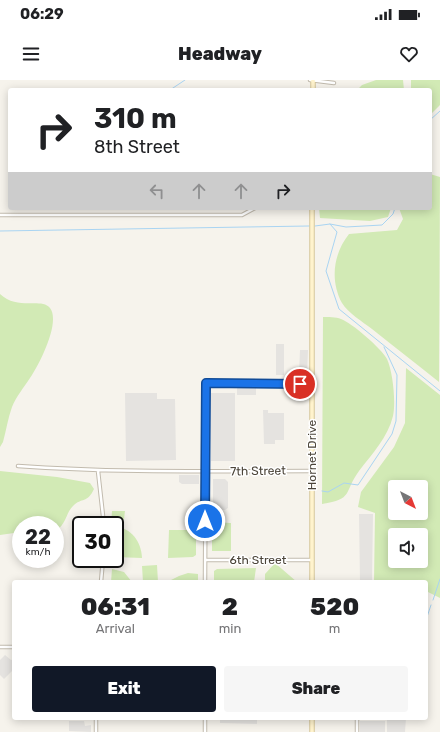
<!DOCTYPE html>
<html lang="en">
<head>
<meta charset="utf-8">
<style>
	:root { --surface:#fff; --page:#f6f6f6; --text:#202124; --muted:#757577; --accent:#111827 }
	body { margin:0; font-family:Rubik,sans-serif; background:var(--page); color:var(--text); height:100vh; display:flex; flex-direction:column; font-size:15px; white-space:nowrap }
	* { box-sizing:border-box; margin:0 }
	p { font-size:13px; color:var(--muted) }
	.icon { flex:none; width:22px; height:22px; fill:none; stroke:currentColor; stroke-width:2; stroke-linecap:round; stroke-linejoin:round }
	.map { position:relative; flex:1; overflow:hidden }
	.side { position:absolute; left:12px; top:500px; width:416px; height:140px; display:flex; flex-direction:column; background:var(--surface); border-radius:4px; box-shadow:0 2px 10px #0003 }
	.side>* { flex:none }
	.top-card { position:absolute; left:8px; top:8px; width:424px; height:122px; border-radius:4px; box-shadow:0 2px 10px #0003; background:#fff; color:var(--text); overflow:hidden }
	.needle { width:26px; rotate:138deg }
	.buttons { position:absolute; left:388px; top:400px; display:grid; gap:8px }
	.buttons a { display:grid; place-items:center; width:40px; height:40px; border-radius:4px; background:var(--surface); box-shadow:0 2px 10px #0003; font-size:20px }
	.speed { position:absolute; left:12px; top:436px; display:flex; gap:8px; font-size:20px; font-weight:700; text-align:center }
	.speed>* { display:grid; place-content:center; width:52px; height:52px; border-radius:50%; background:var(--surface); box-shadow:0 2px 10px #0003; line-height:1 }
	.speed small { font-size:10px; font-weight:400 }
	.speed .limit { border:2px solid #111; border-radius:6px; background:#fff; color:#111 }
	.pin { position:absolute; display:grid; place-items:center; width:34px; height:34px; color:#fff; margin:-17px; border:2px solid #fff; border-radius:50%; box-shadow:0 1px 4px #0007 }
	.me { position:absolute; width:44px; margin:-22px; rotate:0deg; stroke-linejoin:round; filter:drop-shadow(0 0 3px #0008) }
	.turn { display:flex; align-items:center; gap:14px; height:84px; padding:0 20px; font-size:18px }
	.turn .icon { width:52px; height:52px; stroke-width:2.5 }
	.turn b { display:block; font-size:28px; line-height:34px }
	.lanes { display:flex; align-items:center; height:38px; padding:0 20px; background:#0003; justify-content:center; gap:20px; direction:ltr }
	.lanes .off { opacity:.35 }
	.eta { display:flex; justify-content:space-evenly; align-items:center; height:68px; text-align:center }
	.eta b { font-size:24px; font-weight:800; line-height:28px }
	.action { display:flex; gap:8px; margin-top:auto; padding:8px 20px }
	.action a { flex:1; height:46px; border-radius:4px; background:var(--accent); color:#fff; font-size:16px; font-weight:800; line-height:46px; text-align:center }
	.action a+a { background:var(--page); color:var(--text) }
	.status { display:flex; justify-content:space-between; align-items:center; height:28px; padding:0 20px; background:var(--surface); direction:ltr }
	.status svg { height:11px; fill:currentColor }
	header { display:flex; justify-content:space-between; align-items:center; height:52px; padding:0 20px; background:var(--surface); font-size:18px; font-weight:800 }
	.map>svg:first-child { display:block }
</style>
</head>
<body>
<div class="status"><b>06:29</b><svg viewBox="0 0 49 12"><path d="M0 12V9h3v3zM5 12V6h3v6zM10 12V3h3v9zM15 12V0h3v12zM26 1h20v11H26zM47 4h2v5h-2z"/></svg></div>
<header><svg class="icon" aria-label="menu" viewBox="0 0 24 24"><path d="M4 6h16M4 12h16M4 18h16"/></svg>Headway<svg class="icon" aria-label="heart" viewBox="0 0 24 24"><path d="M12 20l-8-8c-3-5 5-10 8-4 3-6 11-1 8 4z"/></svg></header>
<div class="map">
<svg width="440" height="652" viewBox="0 0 440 652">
	<rect width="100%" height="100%" fill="#f6f3ec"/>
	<path fill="#d2eab5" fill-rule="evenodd" d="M376,0h27l1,10h-47l5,-5z
		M411,0h29v25l-10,10v-25h-19z
		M430,94l10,3 -1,205c-22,-18 -45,-35 -67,-53 -9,-7 -24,-16 -30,-26 -12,-22 -9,-49 7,-69l48,-4 6,-11 -4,-11h31z
		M319,128h72l-3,9 -18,4 -50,-3z
		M0,214c18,17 41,3 50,14 11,14 -11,57 -20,70 -6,9 -14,19 -18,29 -4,11 -6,24 -9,35l-3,5z
		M323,237c5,0 13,0 18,2 11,4 40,29 46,40 6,13 9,44 6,57 -5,21 -21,38 -34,55 -16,22 -5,28 -37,33z
		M406,288l34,27v203l-14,-7v-9h-52l1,-69 -17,-6 3,-15 33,-45 11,-24zM395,407h26v26h-26zM395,455h26v26h-26z
		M0,391l57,6 33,6 4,6c-7,15 -12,8 -21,17 -8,8 -5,16 -18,26v-7h-34v7l-21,3z
		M112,431h13l-1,8 -4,4 -9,2z
		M212,442l19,1v28h-19z
		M115,446c17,3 26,15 27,32l-27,-1z
		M169,450h27v25l-3,2 -25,1z
		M275,483l22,19h-32v-8z
		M157,485l1,17h-15l-1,-16z
		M256,488l-2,14h-40v-11l3,-2z
		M112,489l12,3 8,10h-21z
		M188,493l10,1v8h-31l12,-6z"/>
	<path fill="#e5e3e0" d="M276,264h8v31h-8z
		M300,270h8l-1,25 -8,-1z
		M237,307h19v8h-19z
		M125,313h32v6h18l1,61 -50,1z
		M211,313h24v68h-24z
		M263,330h5v3h16v27h-9v4h-11z
		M179,395h20v9h-17l-3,-2z
		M213,399h12l3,3v26l-3,2h-12z
		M359,434h14l-1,68h-12z
		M5,575l6,5 3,-1v10l-10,10 -4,-4v-15z
		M220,638h37v6l-37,-1z
		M387,638h19l-1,14h-18z
		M69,641h15l1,5 6,-1v7l-22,-1z
		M360,641h25v11h-25z"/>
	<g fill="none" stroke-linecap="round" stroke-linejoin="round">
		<path stroke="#a9d4f2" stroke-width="1" d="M170,10l15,-10
			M430,40l10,-9
			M330,144l7,8 -11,39 13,38 101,82
			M315,146l15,-2 16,3 36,-2 11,-11 2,-6
			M0,151l309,-5
			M322,411l6,1 16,-9 14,2 34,-51 4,-13 1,-46 -13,-28
			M433,520l7,-21
			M426,540l5,-15"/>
		<g stroke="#c2bbae" stroke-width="4.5">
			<path id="street" d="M310,0l24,3
				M0,135h242l13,-7
				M18,386c98,7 195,5 293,5
				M98,391l6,54
				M205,480h107
				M101,502l2,-23
				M205,502l1,-199 106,1
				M0,567h14
				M96,652v-14
				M205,652v-14
				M357,652v-14"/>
		</g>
		<g stroke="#d6c79b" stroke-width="5.5">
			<path id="secondary" d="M313,10v-10
				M312,502v-374
				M312,652v-14"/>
		</g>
		<use href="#street" stroke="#fff" stroke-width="2.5"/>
		<use href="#secondary" stroke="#fff3cd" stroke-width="3.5"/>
	</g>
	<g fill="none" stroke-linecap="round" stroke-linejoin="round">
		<g stroke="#114b97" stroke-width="10">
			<path id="route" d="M205,441l1,-138 94,1"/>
		</g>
		<use href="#route" stroke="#1a73e8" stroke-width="7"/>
	</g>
	<g text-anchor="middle" stroke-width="3" stroke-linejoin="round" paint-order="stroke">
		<g font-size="12" fill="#4b4439" stroke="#fff">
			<text transform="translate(312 375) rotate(-90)" y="4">Hornet Drive</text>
			<text transform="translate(258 391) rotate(-1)" y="4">7th Street</text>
			<text x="258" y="484">6th Street</text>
		</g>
	</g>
</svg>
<div class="buttons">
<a><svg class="needle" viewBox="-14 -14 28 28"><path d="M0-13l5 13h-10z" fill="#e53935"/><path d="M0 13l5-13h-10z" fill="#757577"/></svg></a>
<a><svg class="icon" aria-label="sound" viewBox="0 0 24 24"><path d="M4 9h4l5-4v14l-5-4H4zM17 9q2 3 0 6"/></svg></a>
</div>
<div class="speed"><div>22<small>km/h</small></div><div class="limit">30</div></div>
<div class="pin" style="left:300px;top:304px;background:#d93025"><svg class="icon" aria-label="arrive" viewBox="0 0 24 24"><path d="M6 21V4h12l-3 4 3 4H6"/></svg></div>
<svg class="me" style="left:205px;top:441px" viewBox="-20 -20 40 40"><circle r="17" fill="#1a73e8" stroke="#fff" stroke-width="3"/><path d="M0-11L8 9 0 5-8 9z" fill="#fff"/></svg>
<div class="top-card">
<div class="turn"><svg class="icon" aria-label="right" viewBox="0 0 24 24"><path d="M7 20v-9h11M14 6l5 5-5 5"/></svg><div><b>310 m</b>8th Street</div></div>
<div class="lanes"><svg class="icon off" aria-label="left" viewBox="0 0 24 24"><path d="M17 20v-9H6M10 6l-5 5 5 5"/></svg><svg class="icon off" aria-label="ahead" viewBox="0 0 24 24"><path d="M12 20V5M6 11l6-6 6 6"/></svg><svg class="icon off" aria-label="ahead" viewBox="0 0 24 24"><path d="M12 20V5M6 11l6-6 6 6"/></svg><svg class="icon" aria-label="right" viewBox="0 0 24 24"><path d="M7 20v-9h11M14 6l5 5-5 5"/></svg></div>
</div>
<section class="side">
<div class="eta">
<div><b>06:31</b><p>Arrival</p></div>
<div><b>2</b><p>min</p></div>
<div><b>520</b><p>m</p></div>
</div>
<div class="action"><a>Exit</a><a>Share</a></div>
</section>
</div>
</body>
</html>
